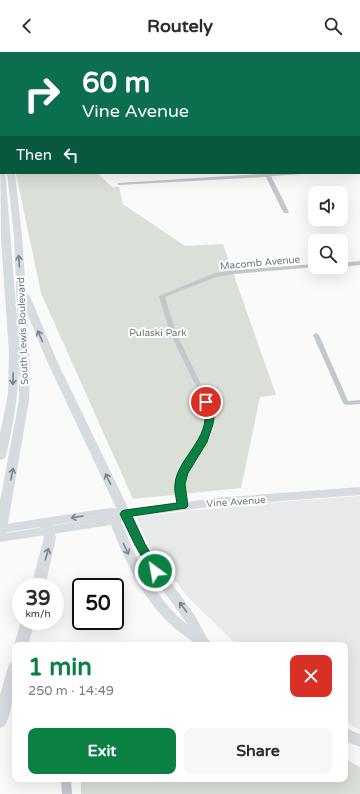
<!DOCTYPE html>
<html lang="en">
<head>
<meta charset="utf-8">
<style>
	:root { --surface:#fff; --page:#f7f7f7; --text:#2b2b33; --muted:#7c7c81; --accent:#0b8043 }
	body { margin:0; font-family:"Varela Round",sans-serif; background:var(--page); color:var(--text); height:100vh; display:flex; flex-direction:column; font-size:15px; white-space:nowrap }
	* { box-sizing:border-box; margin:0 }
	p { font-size:13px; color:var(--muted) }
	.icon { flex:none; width:22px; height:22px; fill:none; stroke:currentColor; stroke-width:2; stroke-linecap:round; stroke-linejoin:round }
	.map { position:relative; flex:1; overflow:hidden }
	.sheet { position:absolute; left:12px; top:590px; width:336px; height:140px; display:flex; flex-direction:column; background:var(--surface); border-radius:8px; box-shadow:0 4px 16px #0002 }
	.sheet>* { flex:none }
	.hud { position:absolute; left:0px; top:0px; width:360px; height:122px; box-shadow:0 4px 16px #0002; background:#0b6e4f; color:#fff; overflow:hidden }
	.buttons { position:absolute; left:308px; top:134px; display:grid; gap:8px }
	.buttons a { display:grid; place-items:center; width:40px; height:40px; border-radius:8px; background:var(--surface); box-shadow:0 4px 16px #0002; font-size:20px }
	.speed { position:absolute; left:12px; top:526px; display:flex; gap:8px; font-size:20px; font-weight:700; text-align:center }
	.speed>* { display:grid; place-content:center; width:52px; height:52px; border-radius:50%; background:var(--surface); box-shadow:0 4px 16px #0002; line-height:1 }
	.speed small { font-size:10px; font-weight:400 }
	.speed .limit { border:2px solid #111; border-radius:6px; background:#fff; color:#111 }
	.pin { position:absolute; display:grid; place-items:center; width:34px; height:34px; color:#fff; margin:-17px; border:2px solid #fff; border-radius:50%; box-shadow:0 1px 4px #0007 }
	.me { position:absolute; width:44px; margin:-22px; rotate:328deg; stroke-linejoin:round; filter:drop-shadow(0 0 3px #0008) }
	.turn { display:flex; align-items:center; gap:14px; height:84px; padding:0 16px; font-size:18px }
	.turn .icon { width:52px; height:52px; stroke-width:2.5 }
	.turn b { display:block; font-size:28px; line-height:34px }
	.then { display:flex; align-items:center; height:38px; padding:0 16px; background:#0003; gap:8px; font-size:15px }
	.round { display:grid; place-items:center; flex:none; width:42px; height:42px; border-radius:8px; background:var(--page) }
	.summary { display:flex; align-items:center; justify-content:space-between; height:68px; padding:0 16px }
	h1 { font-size:24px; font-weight:700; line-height:30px; color:var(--accent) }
	.cta { display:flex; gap:8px; margin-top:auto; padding:8px 16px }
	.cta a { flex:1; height:46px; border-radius:8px; background:var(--accent); color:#fff; font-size:16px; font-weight:700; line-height:46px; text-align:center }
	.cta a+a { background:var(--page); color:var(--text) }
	header { display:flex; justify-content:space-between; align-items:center; height:52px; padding:0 16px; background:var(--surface); font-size:18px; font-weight:700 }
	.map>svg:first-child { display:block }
</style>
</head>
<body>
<header><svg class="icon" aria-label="back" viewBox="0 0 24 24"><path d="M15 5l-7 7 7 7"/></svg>Routely<svg class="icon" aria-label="search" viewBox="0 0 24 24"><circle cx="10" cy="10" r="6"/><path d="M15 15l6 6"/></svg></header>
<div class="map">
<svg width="360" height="742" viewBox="0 0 360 742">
	<rect width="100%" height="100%" fill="#fafaf8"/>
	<path fill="#e8e9e9" d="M360,444v234l-15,-9v-76h-108l-50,-49 -37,-48 -14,-31 102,-12z"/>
	<path fill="#dadfd7" d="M40,121h57l15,14h7l4,17 62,42 38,-2 53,151 -16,2 -19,91 -108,11 -92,-206 -25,-119z
		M345,707l15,8v27h-279v-15h264z"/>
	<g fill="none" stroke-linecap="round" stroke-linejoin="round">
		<path fill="#c3c8cc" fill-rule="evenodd" d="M158,0h4v1h-4z
			M235,0h4l1,1h-4z
			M359,17h1v2h-1z
			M359,49h1v2h-1z
			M359,86h1v2h-1z
			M277,121h26l-2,1 -30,2 18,36 -1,1h-4l-1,-1 -17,-35 -147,8 -2,-1 2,-1z
			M360,209v4l-19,2v-4z
			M315,212v3h2l-83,7 -18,3 -51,20 11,36 38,78 -1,13 -7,18 -19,31 -3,11 3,21 -1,2h-6l-4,-23 3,-11 19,-31 7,-18 3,-13 -38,-78 -11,-37 56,-23 19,-3z
			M316,281l3,2 29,66 12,-1v4l-14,1 -3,-2 -30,-68z
			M61,727h10l1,15h-10z"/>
		<path fill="#d6dbdf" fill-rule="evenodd" d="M310,0h6l1,1h-6z
			M359,62h1v6h-1z
			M360,435v8l-144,11 -84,11 23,44 39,53 13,24 6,7c-4,0 -11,1 -15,0 -3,-1 -7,-5 -10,-7 -39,-25 -61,-72 -77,-113l-111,17v-8l108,-17 -108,16v-8l102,-16 10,-1 13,2 91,-12zM121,469h2l23,46 42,58c-33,-26 -52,-66 -67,-104z
			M345,676l15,6v13l-15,-6z"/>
		<path fill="#d6dbdf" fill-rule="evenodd" d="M3,0h6v1h-6z
			M0,45h1l-1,12z
			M0,86l1,35h4l1,9 12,149 -4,-95 -7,-63h8l7,63 4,57 4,3 26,63 75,155 -2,3 -4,1 -4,-1 -2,-3 -73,-155 -19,-46 3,56 -1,31 -23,135 -2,3 -4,2v-39l19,-101v-45c0,38 -5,65 -13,101l-2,3 -4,1v-26l8,-40 1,-42 -8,-112z
			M42,467l9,4 5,14 -11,50h-14l13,-50 -3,-9 -5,-5 2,-3z
			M21,569h14l-7,24h-13v2l-1,-2z
			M15,609c0,22 0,44 -10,65l-5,2v-33l8,-28 2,-4z"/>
	</g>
	<defs><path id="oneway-shaft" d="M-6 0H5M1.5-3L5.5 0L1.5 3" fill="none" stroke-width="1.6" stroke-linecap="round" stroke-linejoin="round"/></defs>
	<g stroke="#768591">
		<use href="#oneway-shaft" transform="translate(19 209) rotate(-94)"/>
		<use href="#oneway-shaft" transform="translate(40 284) rotate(-114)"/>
		<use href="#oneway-shaft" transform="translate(13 327) rotate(92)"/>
		<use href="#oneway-shaft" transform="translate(12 422) rotate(-79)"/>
		<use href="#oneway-shaft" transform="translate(108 427) rotate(-116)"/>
		<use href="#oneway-shaft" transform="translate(77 465) rotate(171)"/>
		<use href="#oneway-shaft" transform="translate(126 497) rotate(65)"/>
		<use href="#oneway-shaft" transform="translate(47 502) rotate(-74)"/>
		<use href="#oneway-shaft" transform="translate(183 555) rotate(-127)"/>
	</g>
	<path fill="#0b8043" stroke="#07532c" d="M206,347l3,1 6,11 -2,13 -6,18 -19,31 -3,11 3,22 -2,2 -54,8 13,28 16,27 -2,3h-7l-17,-29 -15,-31 2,-3 3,-1 52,-7c-1,-6 -3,-13 -2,-19 2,-27 43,-51 26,-82z"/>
	<g text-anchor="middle" stroke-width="4" stroke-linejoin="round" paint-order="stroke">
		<g font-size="10" fill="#657683" stroke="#fff">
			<text transform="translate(260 210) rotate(-5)" y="4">Macomb Avenue</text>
			<text transform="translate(22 279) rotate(-92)" y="4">South Lewis Boulevard</text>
			<text transform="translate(236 449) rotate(-4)" y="4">Vine Avenue</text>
		</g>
		<g font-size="10" fill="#687a64" stroke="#fff">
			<text x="158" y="284">Pulaski Park</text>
		</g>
	</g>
</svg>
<div class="buttons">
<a><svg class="icon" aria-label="sound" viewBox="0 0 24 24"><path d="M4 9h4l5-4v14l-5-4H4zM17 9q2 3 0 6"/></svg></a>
<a><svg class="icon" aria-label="search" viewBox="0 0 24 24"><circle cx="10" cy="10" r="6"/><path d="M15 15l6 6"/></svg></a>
</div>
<div class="speed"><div>39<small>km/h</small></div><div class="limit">50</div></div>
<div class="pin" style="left:206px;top:350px;background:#d93025"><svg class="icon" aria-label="arrive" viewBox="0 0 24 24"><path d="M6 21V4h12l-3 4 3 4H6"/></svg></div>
<svg class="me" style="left:155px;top:519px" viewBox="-20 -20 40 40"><circle r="17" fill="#0b8043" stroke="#fff" stroke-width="3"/><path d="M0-11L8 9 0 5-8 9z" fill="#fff"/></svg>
<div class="hud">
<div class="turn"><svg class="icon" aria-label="right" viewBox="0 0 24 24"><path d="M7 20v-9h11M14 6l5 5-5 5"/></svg><div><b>60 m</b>Vine Avenue</div></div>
<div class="then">Then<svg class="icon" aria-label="left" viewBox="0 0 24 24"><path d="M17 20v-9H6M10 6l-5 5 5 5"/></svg></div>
</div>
<section class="sheet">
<div class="summary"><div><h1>1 min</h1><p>250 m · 14:49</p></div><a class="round" style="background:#d93025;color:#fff"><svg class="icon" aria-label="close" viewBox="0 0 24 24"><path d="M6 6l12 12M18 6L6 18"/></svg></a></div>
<div class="cta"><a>Exit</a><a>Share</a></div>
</section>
</div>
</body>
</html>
